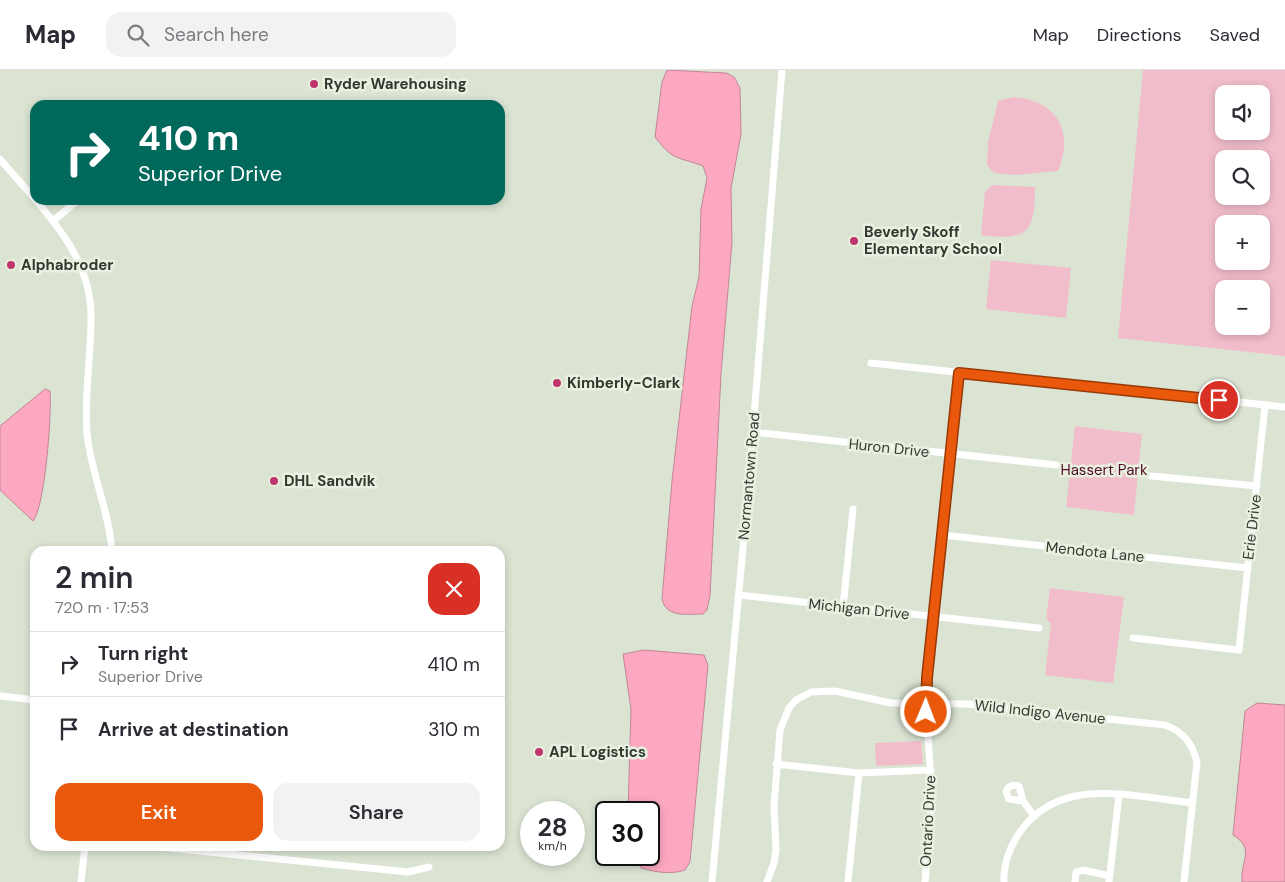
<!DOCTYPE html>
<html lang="en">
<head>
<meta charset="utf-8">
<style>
	:root { --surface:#fff; --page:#f2f2f3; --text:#2b2b33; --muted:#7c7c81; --line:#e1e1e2; --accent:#ea580c }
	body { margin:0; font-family:"DM Sans",sans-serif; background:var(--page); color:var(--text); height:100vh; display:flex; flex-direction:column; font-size:19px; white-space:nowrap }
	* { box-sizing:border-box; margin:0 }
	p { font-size:16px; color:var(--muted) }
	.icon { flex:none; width:28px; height:28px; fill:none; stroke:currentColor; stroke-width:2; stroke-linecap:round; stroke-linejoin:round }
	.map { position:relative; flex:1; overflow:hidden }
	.details { position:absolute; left:30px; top:476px; width:475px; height:305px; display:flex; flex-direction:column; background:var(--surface); border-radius:15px; box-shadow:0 2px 8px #0003 }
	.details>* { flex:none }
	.guide { position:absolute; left:30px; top:30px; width:475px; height:105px; border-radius:15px; box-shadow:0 2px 8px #0003; background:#00695c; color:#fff; overflow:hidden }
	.buttons { position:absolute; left:1215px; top:15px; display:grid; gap:10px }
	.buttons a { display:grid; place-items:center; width:55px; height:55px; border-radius:10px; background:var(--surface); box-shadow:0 2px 8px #0003; font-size:25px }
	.speed { position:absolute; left:520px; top:731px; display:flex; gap:10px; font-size:25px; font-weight:700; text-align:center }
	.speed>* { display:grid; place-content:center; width:65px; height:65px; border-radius:50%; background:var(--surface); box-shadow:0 2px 8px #0003; line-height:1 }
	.speed small { font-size:12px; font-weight:400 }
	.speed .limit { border:2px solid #111; border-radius:8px; background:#fff; color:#111 }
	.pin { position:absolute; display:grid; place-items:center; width:42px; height:42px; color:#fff; margin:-21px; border:2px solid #fff; border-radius:50%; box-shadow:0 1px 5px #0007 }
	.me { position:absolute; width:55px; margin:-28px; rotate:1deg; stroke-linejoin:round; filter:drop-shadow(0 0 4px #0008) }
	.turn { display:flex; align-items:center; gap:18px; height:105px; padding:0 25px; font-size:22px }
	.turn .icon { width:65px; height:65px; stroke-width:2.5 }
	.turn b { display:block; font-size:35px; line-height:42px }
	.round { display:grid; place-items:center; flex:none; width:52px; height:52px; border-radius:15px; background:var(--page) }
	.headline { display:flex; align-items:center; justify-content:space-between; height:85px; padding:0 25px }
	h1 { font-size:30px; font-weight:600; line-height:38px }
	.cta { display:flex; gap:10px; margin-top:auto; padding:10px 25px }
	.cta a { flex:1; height:58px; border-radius:15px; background:var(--accent); color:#fff; font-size:20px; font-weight:600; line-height:58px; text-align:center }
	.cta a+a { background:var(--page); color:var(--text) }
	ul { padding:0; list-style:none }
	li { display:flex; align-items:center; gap:15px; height:65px; padding:0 25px; border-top:1px solid var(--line) }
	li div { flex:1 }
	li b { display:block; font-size:19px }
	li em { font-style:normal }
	header { display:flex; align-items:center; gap:30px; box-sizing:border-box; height:70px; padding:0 25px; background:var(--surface); border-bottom:1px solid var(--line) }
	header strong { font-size:24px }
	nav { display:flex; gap:28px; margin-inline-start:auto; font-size:18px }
	.search { width:350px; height:45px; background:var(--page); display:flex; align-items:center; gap:12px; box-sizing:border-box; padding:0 18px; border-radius:15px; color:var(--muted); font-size:19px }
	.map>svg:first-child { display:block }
</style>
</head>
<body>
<header>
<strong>Map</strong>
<div class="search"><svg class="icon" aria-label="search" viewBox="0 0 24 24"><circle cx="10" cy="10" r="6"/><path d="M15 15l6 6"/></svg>Search here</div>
<nav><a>Map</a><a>Directions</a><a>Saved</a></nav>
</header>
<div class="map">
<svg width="1285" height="812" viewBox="0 0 1285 812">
	<rect width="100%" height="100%" fill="#dbe4d3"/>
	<path fill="#f2bdcb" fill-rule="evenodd" d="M1143,0h142v286l-167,-18zM1224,24h37v37h-37zM1224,89h37v37h-37zM1224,154h37v37h-37zM1224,219h37v37h-37z
		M1013,27c43,3 62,34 45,74l-42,4 -22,-2 -7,-8 1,-23 10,-41z
		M992,115l43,2c0,46 -7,54 -54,48l4,-43z
		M991,190l80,8 -5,50 -80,-9z
		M1075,356l67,8 -8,81 -68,-8z
		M1050,518l74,9 -11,86 -68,-8 6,-51 -5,-6z
		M921,671l2,23 -47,2 -1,-23z"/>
	<path fill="#fda8c1" stroke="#c18696" d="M667,0l59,3 8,4 6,11 1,46 -10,54 1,54 -11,132 -11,222 -3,14 -4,4c-16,0 -37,4 -41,-15l10,-118 20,-175 7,-29 2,-68 6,-31 -4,-12c-26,-10 -29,-4 -48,-29l7,-55z
		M45,319l5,2c2,22 -5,116 -17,130l-33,-31v-64z
		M644,580l60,5 4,10 -18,197 -5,8c-15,5 -29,2 -44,-2l-7,-13h15v-43h-21l3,-103 -8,-55z
		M1257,633l28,2v177h-43c-2,-21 14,-33 -9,-47l12,-124z"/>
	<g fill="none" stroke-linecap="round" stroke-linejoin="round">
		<path stroke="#fff" stroke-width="7" d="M0,89c39,47 93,94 91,160 0,38 -7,76 -4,114 4,41 22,77 25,118
			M53,151l25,-21
			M871,293l414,44
			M753,362l303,33
			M1151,406l106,10
			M942,465l306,33
			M739,525l300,33
			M843,537l10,-98
			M1133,568l106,12 26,-245
			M0,626l35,4
			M776,694l83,9 72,-3
			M1023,731l-14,-2 -3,-7c2,-6 7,-8 13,-6l4,15 11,15
			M149,776l259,26 21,-5
			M81,812l4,-36
			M712,812l34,-367 36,-445
			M767,812l7,-19 2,-13 -2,-44 6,-76 9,-22 7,-8 15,-8 24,-1 56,12 76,1 198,21c19,7 27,18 32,37l-13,120
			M848,812l11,-109
			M925,812l7,-86 -6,-91 1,-27 32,-305
			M1004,812c-1,-17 6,-36 16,-50 41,-58 113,-35 173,-29
			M1075,812l1,-10 7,-2 27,6
			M1109,812l10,-87"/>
	</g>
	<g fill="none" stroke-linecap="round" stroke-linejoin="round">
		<g stroke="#983908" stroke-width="12">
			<path id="route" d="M926,642l1,-34 32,-305 260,27"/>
		</g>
		<use href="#route" stroke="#ea580c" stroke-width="9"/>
	</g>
	<g fill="#bf346c" stroke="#e8f1e0" stroke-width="2">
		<circle cx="314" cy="14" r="5"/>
		<circle cx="854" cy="171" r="5"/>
		<circle cx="11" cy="195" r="5"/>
		<circle cx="557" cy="313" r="5"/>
		<circle cx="274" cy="411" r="5"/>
		<circle cx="539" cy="682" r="5"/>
	</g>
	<g text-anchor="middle" stroke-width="5" stroke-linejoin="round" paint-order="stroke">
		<g font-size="15" font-weight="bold" fill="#343831" stroke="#e8f1e0" text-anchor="start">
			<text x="324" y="19">Ryder Warehousing</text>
			<text x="864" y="167">Beverly Skoff<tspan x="864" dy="17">Elementary School</tspan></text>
			<text x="21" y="200">Alphabroder</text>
			<text x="567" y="318">Kimberly-Clark</text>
			<text x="284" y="416">DHL Sandvik</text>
			<text x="549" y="687">APL Logistics</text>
		</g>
		<g font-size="15" fill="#343831" stroke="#e8f1e0">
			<text transform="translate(889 378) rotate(6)" y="5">Huron Drive</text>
			<text transform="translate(749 406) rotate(-85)" y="5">Normantown Road</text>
			<text transform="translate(1252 457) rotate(-83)" y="5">Erie Drive</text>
			<text transform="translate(1095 482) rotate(6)" y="5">Mendota Lane</text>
			<text transform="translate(859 539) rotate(6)" y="5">Michigan Drive</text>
			<text transform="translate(1040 642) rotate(6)" y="5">Wild Indigo Avenue</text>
			<text transform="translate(928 751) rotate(-87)" y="5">Ontario Drive</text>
		</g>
		<g font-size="15" fill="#550b2b" stroke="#e8f1e0">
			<text x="1104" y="405">Hassert Park</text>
		</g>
	</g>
</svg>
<div class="buttons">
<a><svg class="icon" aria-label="sound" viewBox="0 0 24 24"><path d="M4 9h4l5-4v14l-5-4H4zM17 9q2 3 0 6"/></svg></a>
<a><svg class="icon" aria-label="search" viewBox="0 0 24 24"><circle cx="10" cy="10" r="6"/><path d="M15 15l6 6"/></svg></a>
<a>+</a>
<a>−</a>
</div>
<div class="speed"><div>28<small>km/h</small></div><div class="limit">30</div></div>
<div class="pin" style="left:1219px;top:330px;background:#d93025"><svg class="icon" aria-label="arrive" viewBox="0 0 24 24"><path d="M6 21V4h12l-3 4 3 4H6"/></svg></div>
<svg class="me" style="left:926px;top:642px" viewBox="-20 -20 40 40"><circle r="17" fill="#ea580c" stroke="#fff" stroke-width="3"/><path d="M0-11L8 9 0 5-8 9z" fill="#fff"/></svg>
<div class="guide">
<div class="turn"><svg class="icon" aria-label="right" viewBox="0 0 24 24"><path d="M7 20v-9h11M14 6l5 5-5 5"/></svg><div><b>410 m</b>Superior Drive</div></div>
</div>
<section class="details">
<div class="headline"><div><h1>2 min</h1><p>720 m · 17:53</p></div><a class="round" style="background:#d93025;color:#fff"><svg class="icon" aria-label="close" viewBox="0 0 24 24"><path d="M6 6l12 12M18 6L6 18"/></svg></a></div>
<ul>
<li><svg class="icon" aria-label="right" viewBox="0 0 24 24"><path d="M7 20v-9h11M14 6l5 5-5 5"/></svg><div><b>Turn right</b><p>Superior Drive</p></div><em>410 m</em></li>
<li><svg class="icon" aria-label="arrive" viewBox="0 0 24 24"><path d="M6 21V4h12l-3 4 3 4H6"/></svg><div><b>Arrive at destination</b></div><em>310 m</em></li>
</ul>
<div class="cta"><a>Exit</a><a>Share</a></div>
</section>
</div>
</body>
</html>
